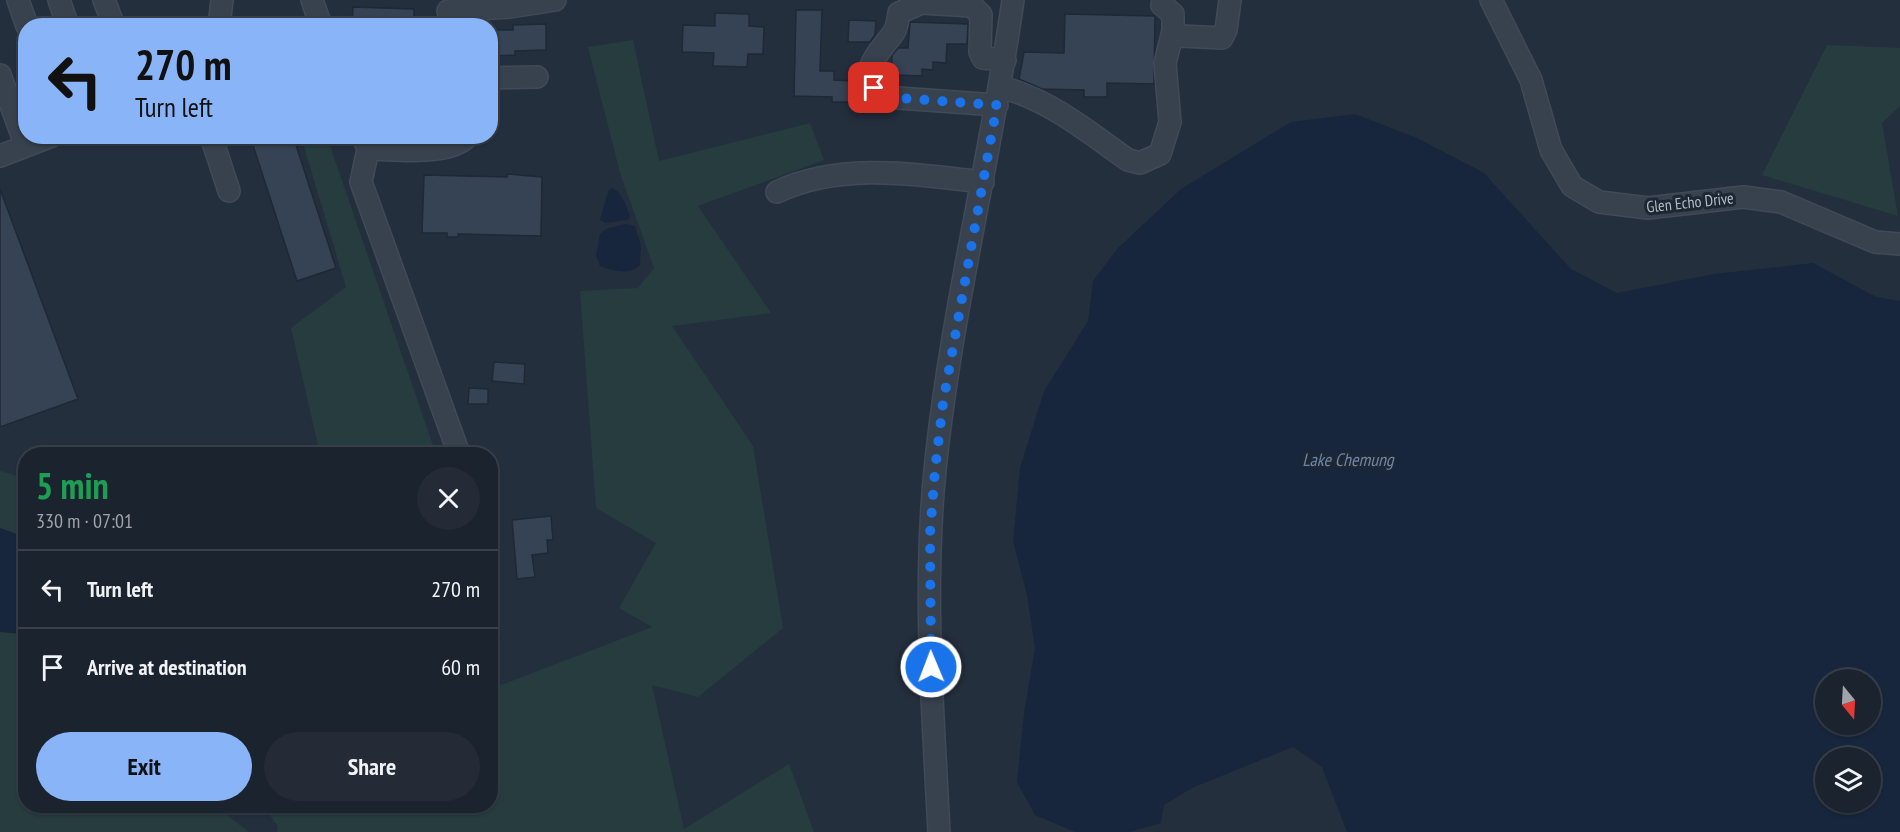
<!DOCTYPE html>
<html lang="en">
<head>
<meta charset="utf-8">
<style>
	:root { --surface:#1b232e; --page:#242b36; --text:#f1f3f6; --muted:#a0a4aa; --line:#39404a; --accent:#8ab4f8 }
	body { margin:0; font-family:"PT Sans Narrow",sans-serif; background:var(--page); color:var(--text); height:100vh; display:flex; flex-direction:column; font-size:22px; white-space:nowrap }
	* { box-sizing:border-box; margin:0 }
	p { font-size:20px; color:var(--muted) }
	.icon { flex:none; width:33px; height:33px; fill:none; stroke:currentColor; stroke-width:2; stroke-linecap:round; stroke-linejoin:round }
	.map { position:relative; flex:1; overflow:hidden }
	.drawer { position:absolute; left:18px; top:447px; width:480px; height:366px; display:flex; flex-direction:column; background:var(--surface); border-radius:24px; box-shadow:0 2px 4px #0004,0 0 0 2px var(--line) }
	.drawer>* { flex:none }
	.banner { position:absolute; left:18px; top:18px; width:480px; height:126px; border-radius:24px; box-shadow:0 2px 4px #0004,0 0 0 2px var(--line); background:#8ab4f8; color:#111; overflow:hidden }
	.needle { width:39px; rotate:162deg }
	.fabs { position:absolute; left:1815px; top:669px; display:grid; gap:12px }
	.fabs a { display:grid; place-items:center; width:66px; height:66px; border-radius:50%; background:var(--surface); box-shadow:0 2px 4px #0004,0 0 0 2px var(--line); font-size:30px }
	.pin { position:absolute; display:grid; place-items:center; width:51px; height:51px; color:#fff; margin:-26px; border-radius:12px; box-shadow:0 3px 9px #0006 }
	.me { position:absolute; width:66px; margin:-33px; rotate:359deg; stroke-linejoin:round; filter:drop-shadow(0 0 4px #0008) }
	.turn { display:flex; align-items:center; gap:21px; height:126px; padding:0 18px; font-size:27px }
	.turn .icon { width:78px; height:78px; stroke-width:2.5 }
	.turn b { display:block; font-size:42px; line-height:51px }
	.round { display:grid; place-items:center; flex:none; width:63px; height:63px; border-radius:32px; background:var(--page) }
	.headline { display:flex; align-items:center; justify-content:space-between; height:102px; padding:0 18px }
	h1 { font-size:36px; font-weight:600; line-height:45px; color:#1e9e55 }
	.primary-button { display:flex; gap:12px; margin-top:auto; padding:12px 18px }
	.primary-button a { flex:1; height:69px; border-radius:36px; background:var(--accent); color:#111; font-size:24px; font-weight:600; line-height:69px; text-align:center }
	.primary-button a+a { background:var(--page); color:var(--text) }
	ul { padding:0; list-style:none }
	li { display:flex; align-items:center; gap:18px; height:78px; padding:0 18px; border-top:2px solid var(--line) }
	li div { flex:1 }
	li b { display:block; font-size:22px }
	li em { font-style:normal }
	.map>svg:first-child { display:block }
</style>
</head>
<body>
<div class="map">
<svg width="1900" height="832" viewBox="0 0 1900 832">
	<rect width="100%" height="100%" fill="#242f3e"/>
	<path fill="#263c3f" d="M633,40l26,121 151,-38 14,37 -126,46 73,107 -99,13 81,120 30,182 -85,69 -46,-12 32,144 105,-65 25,68h-537l1,-6 -15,-20h227l1,-117 161,-62 -33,-19 37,-65 -60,-35 -16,-217 58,-3 16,-20 -34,-95 -32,-126z
		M1827,45l73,3v58l-18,17 16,93 -136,-41z
		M301,137h26l109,317h-116l-29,-126 55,-41z
		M0,471l25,7v59l-25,-9z
		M490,605l11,29 -10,4h-1z
		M0,632l25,2 1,172h189l34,26h-249z"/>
	<path fill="#17263c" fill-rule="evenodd" d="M1355,114l62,24 67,35 87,96 46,24 97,-19 99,-11 63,34 24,4v531h-553l-25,-65 -29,-20 -101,41 -28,17 -3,18 -32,9h-54l-40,-17 -18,-33 7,-69 11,-65 -8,-53 -14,-54 7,-73 24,-77 44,-70 5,-40 24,-32 64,-60 110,-67zM1826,680h44v44h-44zM1826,758h44v44h-44z
		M611,188c11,3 15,18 19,28l-2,4 -23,3 -5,-3 8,-28z
		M626,224l9,2 6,19 -1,20c-11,11 -27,6 -40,1l-4,-10 4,-22 6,-5z
		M0,528l25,9v97l-25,-2z"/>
	<path fill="#364354" stroke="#1f2835" stroke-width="1.5" d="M353,7l61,2v17h-62z
		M796,10h26l-2,61h14v9l18,1 -1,21h-19v-5l-38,-1z
		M715,13l34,1v12l15,1 -1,27h-15l-1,13 -34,-1 1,-13 -32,-1 1,-27 32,1z
		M1065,14l90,2 -1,68 -47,-1v14h-23v-7l-42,-1 -23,-10 5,-27 40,1z
		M849,20l27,1 -1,14 -5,7h-22z
		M910,22l58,2 -1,20h-20l-1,19 -13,-1v8l-11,-1v7l-31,-1 1,-20 6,-7h10z
		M546,24v26l-31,1v4l-25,1v-26h23v-5z
		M250,136h43l43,132 -39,13z
		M507,174l35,3 -1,59 -83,-2v3h-11v-4h-25l2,-58 83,2z
		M0,189l78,210 -78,28z
		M494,362l31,2 -1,20 -32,-3z
		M469,388l19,1v15h-20z
		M551,516l2,24h-6l1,13 -16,2 3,22 -18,2 -5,-59z"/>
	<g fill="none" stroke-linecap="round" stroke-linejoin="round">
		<g stroke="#414a57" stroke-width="24">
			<path id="minor" d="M18,0l9,26
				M59,0l9,26
				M104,0l10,26
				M312,0l9,26
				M921,0v3l-22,10c-1,6 -2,14 -5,19 -15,22 -40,39 -10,65l113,8
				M1163,0l-1,5 11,9v17l8,5 41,2 4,-8 4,-30
				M1491,0l40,80 20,70 21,36 27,16 49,6 95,-11 38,5 94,40 25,2
				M921,3l51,3 9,9 -1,37 3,6 22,2
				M448,11l62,-4 45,-7
				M219,26l3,-26
				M0,75l26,71
				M490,78l47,-1
				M1001,87c49,13 86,44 127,73l12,3 20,-9 10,-32 -5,-59 8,-32
				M211,136l18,55
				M363,136l5,13 -7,33 98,272
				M368,149c27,0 81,8 100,-13
				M0,156l52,-20
				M777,192c63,-30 138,-18 206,-10
				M939,832c-6,-120 -16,-242 -4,-362 16,-158 56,-313 78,-470"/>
		</g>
		<use href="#minor" stroke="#38414e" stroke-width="21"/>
	</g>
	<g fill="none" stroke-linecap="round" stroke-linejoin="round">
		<path stroke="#1a73e8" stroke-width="10" stroke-dasharray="0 18" d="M874,88l10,9 113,8 -54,298 -8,67 -5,64 1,133"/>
	</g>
	<g text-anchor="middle" stroke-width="6" stroke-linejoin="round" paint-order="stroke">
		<g font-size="16" fill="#b4bcc9" stroke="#1d2633">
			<text transform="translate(1690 202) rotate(-6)" y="6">Glen Echo Drive</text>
		</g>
		<g font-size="18" font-style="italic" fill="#6d86a8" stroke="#1d2633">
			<text x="1348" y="466">Lake Chemung</text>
		</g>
	</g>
</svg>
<div class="fabs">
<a><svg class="needle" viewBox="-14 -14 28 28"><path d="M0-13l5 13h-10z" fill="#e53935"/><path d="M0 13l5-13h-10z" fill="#a0a4aa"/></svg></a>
<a><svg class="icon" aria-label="layers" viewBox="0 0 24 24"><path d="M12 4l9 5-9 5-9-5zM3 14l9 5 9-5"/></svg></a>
</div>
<div class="pin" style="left:874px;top:88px;background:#d93025"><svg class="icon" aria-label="arrive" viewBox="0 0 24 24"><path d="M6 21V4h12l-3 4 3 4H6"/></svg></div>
<svg class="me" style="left:931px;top:667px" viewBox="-20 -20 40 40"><circle r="17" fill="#1a73e8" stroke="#fff" stroke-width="3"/><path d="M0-11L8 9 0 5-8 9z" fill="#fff"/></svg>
<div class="banner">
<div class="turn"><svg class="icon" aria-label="left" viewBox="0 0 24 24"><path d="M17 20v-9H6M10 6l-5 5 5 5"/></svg><div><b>270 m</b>Turn left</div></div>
</div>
<section class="drawer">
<div class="headline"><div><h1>5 min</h1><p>330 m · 07:01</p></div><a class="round"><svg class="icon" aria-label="close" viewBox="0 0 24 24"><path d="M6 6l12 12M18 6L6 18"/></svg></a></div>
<ul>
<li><svg class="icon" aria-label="left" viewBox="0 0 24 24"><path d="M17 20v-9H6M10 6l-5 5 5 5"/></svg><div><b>Turn left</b></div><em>270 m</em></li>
<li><svg class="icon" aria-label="arrive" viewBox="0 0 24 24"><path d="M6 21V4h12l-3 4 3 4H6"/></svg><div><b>Arrive at destination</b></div><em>60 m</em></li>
</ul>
<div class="primary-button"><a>Exit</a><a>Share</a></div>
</section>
</div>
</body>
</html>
